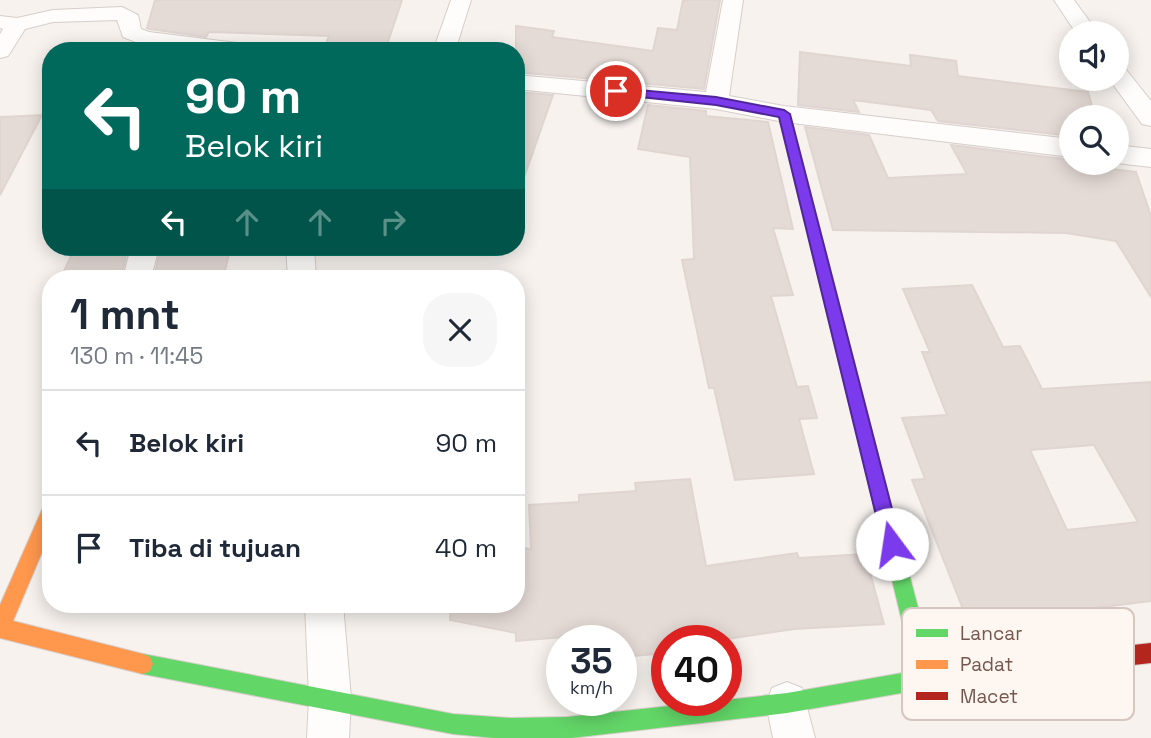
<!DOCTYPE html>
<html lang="id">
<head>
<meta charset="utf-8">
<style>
	:root { --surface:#fff; --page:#f6f6f7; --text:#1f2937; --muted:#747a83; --line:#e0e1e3 }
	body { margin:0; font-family:"Space Grotesk",sans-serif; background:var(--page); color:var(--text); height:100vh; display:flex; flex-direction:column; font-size:26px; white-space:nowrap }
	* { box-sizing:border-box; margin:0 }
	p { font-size:23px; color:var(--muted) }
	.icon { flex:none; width:38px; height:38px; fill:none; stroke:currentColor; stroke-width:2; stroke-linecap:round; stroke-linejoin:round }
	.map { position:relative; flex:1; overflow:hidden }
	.drawer { position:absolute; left:42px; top:270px; width:483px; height:343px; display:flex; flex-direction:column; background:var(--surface); border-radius:28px; box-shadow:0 4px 18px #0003 }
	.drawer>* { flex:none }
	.banner { position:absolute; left:42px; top:42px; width:483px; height:214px; border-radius:28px; box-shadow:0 4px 18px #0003; background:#00695c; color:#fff; overflow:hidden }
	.fabs { position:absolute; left:1059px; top:21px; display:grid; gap:14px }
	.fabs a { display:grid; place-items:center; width:70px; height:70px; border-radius:50%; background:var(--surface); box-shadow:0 4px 18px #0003; font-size:35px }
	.speed { position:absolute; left:546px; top:625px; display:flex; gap:14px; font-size:35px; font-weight:700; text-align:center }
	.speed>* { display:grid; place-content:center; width:91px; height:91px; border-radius:50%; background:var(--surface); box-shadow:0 4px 18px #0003; line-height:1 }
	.speed small { font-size:18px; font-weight:400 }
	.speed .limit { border:10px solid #d22; background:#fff; color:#111 }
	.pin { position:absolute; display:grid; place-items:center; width:60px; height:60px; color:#fff; margin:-30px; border:4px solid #fff; border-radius:50%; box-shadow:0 2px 7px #0007 }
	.me { position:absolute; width:77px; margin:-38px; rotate:346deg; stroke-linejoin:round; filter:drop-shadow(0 0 5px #0008) }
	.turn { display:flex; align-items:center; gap:24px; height:147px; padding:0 28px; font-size:32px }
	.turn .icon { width:91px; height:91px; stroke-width:2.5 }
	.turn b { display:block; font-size:49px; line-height:60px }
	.lanes { display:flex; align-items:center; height:66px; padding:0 28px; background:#0003; justify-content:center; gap:35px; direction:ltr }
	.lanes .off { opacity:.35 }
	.round { display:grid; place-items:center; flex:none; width:74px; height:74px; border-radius:28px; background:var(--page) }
	.summary { display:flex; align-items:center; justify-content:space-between; height:119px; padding:0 28px }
	h1 { font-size:42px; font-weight:800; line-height:52px }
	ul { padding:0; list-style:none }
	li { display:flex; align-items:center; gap:21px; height:105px; padding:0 28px; border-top:2px solid var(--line) }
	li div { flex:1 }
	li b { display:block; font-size:26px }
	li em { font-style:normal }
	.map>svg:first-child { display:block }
</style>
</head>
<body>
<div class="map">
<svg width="1151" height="738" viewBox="0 0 1151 738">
	<rect width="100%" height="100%" fill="#f7f2ee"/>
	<path fill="#e4dad6" stroke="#e0d5d0" stroke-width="2" fill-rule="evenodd" d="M155,0h247l-17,51h-62l6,-15 -120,-4 -3,5 -56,-8 -3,-1z
		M683,0h37l-16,89 -188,-17v-46l38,5 -2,6 101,14 5,-23 19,2z
		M800,52l111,14 -1,-11 46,6 2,15 130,16 7,25h-24v19l-133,-15 -7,-11 -78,-10 6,12 -61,-7z
		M516,92l37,3 -32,91 -5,-1z
		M648,105l58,6v5l62,6 25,107 -20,-1 20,67 -22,1 26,91 11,-1 9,32 -18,1 15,55 -79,6 -21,-92h-5l-27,-128 12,-1 -4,-102 -52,-8z
		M42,115l-42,80v-78z
		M805,127l64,8 19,43 79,-4 -16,-29 120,15v3h39l2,6 24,3 15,44v81l-35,-56 -50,-8 -233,-3z
		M75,247h53l-7,31h-60z
		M161,247h70l-8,31h-69z
		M972,285l31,62 17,-1 22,43 109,-7v219l-136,17 6,12 -47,7 -62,-157 13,-1 -23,-61 45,-3 -25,-63h8l-27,-63zM1094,445l44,77 -71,8 -37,-80z
		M690,479l16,87 91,-13 2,5 66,-4 19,70 -90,5 -74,11h-53v13l-46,4v-17h-31v-5l-74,6v-8l-66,-13 1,-16h65v-57l15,2 -2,-44 50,-3v-7l57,-4 -1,-8z"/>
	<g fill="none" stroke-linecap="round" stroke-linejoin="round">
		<g stroke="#d6ceca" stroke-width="2">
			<path id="street" d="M451,0h20l-16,51h-22z
				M723,0h20l-14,96 55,10 287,33v18l-287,-35 -68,-13 -200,-20v-14l190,17z
				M1054,0h20l24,33h-22z
				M122,7l16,8 3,14 8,3 96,12 8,2 3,5c-43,0 -93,4 -133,-14l-6,-17 -64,2 -28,7 -17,27 -8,2v-24l3,-5 -3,-1v-12l17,2 36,-8z
				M1116,65l8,2 27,34v25l-9,-2 -33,-45h7z
				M1116,145l35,4v18l-35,-4z
				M131,247h28l-8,31h-28z
				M286,247h28l2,31h-28z
				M305,604h38l8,94 -2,40h-42l2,-40z
				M787,682l15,6 13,50h-42l-7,-35 6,-15z"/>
		</g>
		<g stroke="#d7ceca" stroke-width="2">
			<path id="fast" d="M867,435l6,2 2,6 59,226 6,9 -3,7 -7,3 -143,25 -216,25h-77l-41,-4 -310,-60 -7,-3 -3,-7 3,-7 7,-3 310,60 58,4 56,-1 159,-17 61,-7 127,-22 -55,-228 2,-6z"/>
		</g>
		<g stroke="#d7ceca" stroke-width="2">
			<path id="slow" d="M784,110l6,4 85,329 -2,6 -6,2 -6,-2 -2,-6 -81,-329z
				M51,500v31l-38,90 130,33 7,3 3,7 -3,7 -7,3 -143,-36v-33l45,-102z"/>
		</g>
		<g stroke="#d7ceca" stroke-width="2">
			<path id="jam" d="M1151,643v20l-221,25 -7,-3 -3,-7 3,-7 7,-3z"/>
		</g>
		<use href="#street" fill="#fefdfc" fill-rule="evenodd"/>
		<use href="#fast" fill="#63d668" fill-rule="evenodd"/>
		<use href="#slow" fill="#ff974d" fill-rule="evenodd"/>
		<use href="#jam" fill="#b3261e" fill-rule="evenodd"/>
	</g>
	<path fill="#7c3aed" stroke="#51269a" stroke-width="2" d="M616,88l100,9 68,13 6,4 111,430 -2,6 -7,3 -7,-3 -2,-6 -104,-427 -63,-12 -104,-11 -2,-3z"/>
	<rect x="902" y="608" width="232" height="112" rx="10" fill="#fef7f1" stroke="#d5c7c0" stroke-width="2"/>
	<rect x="916" y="629" width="32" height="8" fill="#63d668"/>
	<rect x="916" y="660" width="32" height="9" fill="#ff974d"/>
	<rect x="916" y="692" width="32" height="8" fill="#b3261e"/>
	<g font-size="19" fill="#75574f">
		<text x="960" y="640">Lancar</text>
		<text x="960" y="671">Padat</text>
		<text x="960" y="703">Macet</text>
	</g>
</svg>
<div class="fabs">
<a><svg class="icon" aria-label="sound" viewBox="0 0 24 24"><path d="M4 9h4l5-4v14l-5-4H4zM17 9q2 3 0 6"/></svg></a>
<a><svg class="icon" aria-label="search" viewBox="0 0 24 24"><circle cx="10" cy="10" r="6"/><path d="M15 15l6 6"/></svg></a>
</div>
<div class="speed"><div>35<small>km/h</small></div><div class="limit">40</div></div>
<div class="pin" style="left:616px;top:91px;background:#d93025"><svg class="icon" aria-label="arrive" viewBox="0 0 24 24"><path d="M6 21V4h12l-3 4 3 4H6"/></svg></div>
<svg class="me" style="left:892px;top:544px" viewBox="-20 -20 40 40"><circle r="19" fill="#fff"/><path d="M0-13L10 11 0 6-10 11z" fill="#7c3aed"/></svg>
<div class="banner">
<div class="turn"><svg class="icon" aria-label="left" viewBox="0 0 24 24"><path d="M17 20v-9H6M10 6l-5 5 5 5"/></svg><div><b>90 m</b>Belok kiri</div></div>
<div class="lanes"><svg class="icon" aria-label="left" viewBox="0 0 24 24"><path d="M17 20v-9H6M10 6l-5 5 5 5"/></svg><svg class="icon off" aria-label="ahead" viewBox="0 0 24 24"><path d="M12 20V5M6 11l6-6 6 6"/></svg><svg class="icon off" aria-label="ahead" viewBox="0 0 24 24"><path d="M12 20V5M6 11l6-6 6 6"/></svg><svg class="icon off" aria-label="right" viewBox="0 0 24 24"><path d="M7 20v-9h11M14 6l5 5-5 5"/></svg></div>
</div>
<section class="drawer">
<div class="summary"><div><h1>1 mnt</h1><p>130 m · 11:45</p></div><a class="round"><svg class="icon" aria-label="close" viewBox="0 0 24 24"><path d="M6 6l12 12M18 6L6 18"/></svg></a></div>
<ul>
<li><svg class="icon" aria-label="left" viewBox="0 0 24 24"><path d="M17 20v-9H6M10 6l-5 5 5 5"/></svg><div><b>Belok kiri</b></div><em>90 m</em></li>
<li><svg class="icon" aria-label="arrive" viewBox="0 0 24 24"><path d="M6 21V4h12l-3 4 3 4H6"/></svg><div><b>Tiba di tujuan</b></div><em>40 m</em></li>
</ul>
</section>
</div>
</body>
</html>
